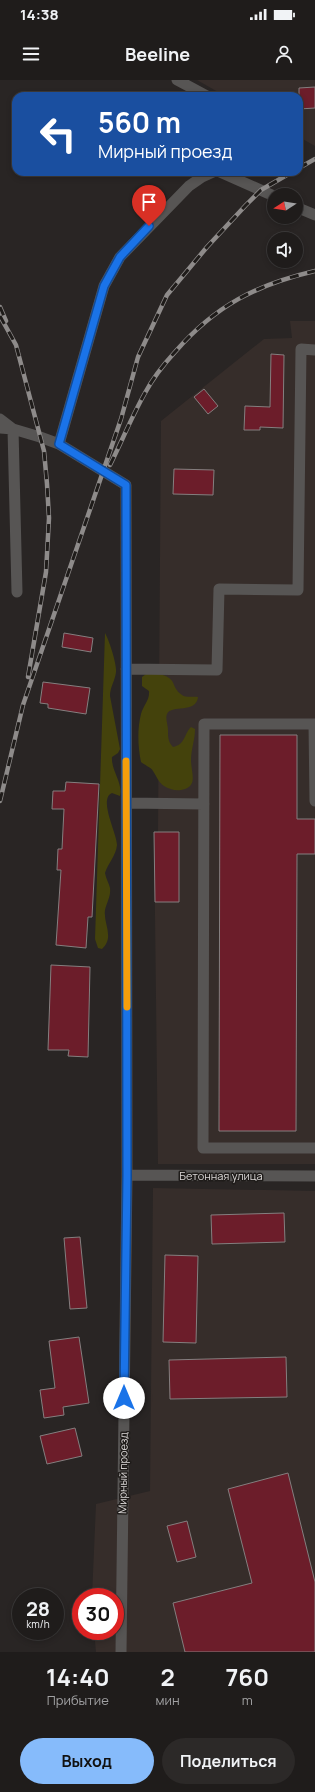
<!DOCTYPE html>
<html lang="ru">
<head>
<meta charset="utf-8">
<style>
	:root { --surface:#1f1c1b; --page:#2c2928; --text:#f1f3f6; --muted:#a1a1a3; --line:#3c3a3a; --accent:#86bbfb }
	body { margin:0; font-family:Manrope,sans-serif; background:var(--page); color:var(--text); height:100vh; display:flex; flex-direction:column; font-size:15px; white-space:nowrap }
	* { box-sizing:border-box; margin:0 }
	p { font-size:13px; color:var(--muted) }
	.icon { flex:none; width:22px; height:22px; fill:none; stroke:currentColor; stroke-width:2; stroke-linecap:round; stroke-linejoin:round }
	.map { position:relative; height:1572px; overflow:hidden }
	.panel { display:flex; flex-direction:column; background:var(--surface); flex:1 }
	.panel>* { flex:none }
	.top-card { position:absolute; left:12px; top:12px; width:291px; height:84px; border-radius:12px; box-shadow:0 2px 6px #0003,0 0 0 1px var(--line); background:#1a4fa0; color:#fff; overflow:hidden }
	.needle { width:26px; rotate:258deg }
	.fabs { position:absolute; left:267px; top:108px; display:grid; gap:8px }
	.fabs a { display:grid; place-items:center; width:36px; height:36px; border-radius:50%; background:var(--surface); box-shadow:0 2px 6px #0003,0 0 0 1px var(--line); font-size:20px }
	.speed { position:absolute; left:12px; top:1508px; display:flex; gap:8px; font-size:20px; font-weight:700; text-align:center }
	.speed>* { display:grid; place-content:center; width:52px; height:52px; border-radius:50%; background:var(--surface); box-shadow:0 2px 6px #0003,0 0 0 1px var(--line); line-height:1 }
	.speed small { font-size:10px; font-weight:400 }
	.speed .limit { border:6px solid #d22; background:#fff; color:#111 }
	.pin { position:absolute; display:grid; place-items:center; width:34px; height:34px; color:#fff; margin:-41px -17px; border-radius:50% 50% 50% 0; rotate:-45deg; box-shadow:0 0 4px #0007 }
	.pin .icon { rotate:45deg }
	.me { position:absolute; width:44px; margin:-22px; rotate:0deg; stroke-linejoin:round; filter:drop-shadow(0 0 3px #0008) }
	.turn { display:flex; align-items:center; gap:14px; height:84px; padding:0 20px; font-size:18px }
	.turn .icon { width:52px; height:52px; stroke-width:2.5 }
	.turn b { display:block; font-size:28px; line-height:34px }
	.eta { display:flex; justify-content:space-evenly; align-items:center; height:68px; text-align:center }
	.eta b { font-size:24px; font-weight:700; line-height:28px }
	.primary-button { display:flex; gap:8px; margin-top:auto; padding:8px 20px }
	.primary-button a { flex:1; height:46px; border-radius:24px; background:var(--accent); color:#111; font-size:16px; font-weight:700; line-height:46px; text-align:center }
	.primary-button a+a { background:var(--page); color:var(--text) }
	.status { display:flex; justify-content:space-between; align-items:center; height:28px; padding:0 20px; background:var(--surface); direction:ltr }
	.status svg { height:11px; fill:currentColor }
	header { display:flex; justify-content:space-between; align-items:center; height:52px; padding:0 20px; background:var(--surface); font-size:18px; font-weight:700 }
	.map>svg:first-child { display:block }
</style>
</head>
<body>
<div class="status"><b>14:38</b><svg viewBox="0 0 49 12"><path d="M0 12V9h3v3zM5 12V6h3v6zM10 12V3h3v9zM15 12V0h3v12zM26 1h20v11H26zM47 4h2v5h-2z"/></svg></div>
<header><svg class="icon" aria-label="menu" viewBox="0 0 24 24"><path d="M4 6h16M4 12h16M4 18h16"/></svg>Beeline<svg class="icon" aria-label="person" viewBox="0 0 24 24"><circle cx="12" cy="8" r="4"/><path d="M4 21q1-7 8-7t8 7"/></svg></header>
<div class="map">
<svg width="315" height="1572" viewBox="0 0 315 1572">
	<rect width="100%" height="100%" fill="#292524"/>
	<path fill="#362d2a" d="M197,0h118v66l-16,-9v-41h-74z
		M290,241h25v843h-157l-4,-332h4l3,-411 103,-82 28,-1z
		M153,1108l162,3v461h-219l-2,-21h21v-34h-23l4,-93 54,-13z"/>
	<path fill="#44420c" d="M105,553c4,7 12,31 11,39 -1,9 -6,15 -6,24l10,53 -2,4 -6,4c-1,14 11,25 8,39l-8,-3c-14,6 5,40 5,52 -1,11 -9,18 -12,28 1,6 4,10 5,15 1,8 -3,14 -5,22 -2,14 10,27 -3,39l-4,-1 -3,-9z
		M155,593c25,5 14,13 27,22 4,3 11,1 16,2 -2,17 -26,7 -31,17 -2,4 1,11 1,16 0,7 0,12 5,17 12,-2 11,-13 18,-20l4,2c0,11 -4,20 -4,31 0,13 8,27 -10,30 -6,1 -12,-1 -17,-4 -6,-4 -7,-9 -11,-15 -2,-4 -9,-6 -12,-9 -3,-14 -4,-33 0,-48 2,-8 9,-14 8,-23l-7,-5v-9l4,-3z"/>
	<path fill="#6c1d2a" stroke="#847f7f" d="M315,7v21l-16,1v-21z
		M271,274l13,1 -1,73 -23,-1v3h-16l1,-24 25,1z
		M204,309l14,17 -10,8 -14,-17z
		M174,389l40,1 -1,25 -40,-1z
		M64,553l29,5 -2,14 -29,-5z
		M43,602l47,6 -4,26 -38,-6v-4l-8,-1z
		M220,655h77v84h18v35h-18l-1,277h-77z
		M66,702l33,2 -7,133h-4l-2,31 -30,-3 5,-75h-4l1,-21h4l2,-40h-12l1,-18h12z
		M154,752h25v70h-24z
		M51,885l39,2 -2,90 -20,-1 1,-6h-21z
		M284,1133l1,29 -73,2 -1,-29z
		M80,1157l7,71 -17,1 -6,-71z
		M165,1175l33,1 -2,87 -33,-1z
		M79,1257l10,66 -26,4 1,8 -20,3 -4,-28 15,-2 -6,-47z
		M286,1277l1,40 -117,2 -1,-39z
		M75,1348l7,28 -35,8 -7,-28z
		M288,1393l27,109v70h-130l-12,-49 79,-20 -24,-94z
		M187,1441l9,36 -19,5 -10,-36z"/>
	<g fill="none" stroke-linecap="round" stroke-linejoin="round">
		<path stroke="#575554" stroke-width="11" d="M177,0l30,16
			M220,92l54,24
			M296,127l19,8
			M0,339l13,10 -13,-1
			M59,364l45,-158 16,-29 69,-71 13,-9 11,-5
			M17,512l-4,-163 27,8 19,7 67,41 1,690 -6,477
			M126,589l91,1 2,-81 79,1 3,-241 14,1
			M315,721l-1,-77h-110l-1,424h112
			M127,723l77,1
			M127,1095l188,1"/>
		<g stroke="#8e8b8a" stroke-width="4.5">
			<path id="rail" d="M299,88l16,-9
				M0,227l6,14
				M0,236l16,29 28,106 3,33 2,34 -3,54 -18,105
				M110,385c12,-24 22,-49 35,-72 8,-15 19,-29 30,-41 41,-47 81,-67 140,-81
				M0,721l23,-96 98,-286 17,-62 29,-62 40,-48 39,-42 15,-15 31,-18"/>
		</g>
		<use href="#rail" stroke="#1f1c1a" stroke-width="3" stroke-dasharray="9" stroke-linecap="butt"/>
	</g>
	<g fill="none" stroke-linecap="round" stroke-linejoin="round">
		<g stroke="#114b97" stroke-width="10">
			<path id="route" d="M124,1318l3,-222 -1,-691 -67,-41 45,-158 16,-29 29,-31"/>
		</g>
		<use href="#route" stroke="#1a73e8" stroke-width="7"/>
		<path stroke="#f59e0b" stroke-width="7" d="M126,681l1,246"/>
	</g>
	<g text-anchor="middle" stroke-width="3" stroke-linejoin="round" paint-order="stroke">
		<g font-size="11" fill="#dad7d6" stroke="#1f1c1a">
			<text x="221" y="1100">Бетонная улица</text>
			<text transform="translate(123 1393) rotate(-89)" y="4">Мирный проезд</text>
		</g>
	</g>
</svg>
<div class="fabs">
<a><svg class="needle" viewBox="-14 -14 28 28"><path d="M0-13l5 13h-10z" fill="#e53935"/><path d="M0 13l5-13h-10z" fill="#a1a1a3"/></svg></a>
<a><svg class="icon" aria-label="sound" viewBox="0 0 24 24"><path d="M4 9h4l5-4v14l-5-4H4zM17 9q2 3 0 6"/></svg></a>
</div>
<div class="speed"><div>28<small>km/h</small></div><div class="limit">30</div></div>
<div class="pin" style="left:149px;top:146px;background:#d93025"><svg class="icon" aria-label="arrive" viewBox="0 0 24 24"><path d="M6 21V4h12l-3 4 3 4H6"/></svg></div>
<svg class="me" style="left:124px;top:1318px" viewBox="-20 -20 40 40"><circle r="19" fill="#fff"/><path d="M0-13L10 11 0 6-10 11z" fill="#1a73e8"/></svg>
<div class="top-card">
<div class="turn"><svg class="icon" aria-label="left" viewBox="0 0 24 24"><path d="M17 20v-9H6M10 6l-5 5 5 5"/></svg><div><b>560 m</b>Мирный проезд</div></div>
</div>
</div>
<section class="panel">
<div class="eta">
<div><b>14:40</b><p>Прибытие</p></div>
<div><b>2</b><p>мин</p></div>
<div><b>760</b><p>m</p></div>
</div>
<div class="primary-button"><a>Выход</a><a>Поделиться</a></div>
</section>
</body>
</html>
